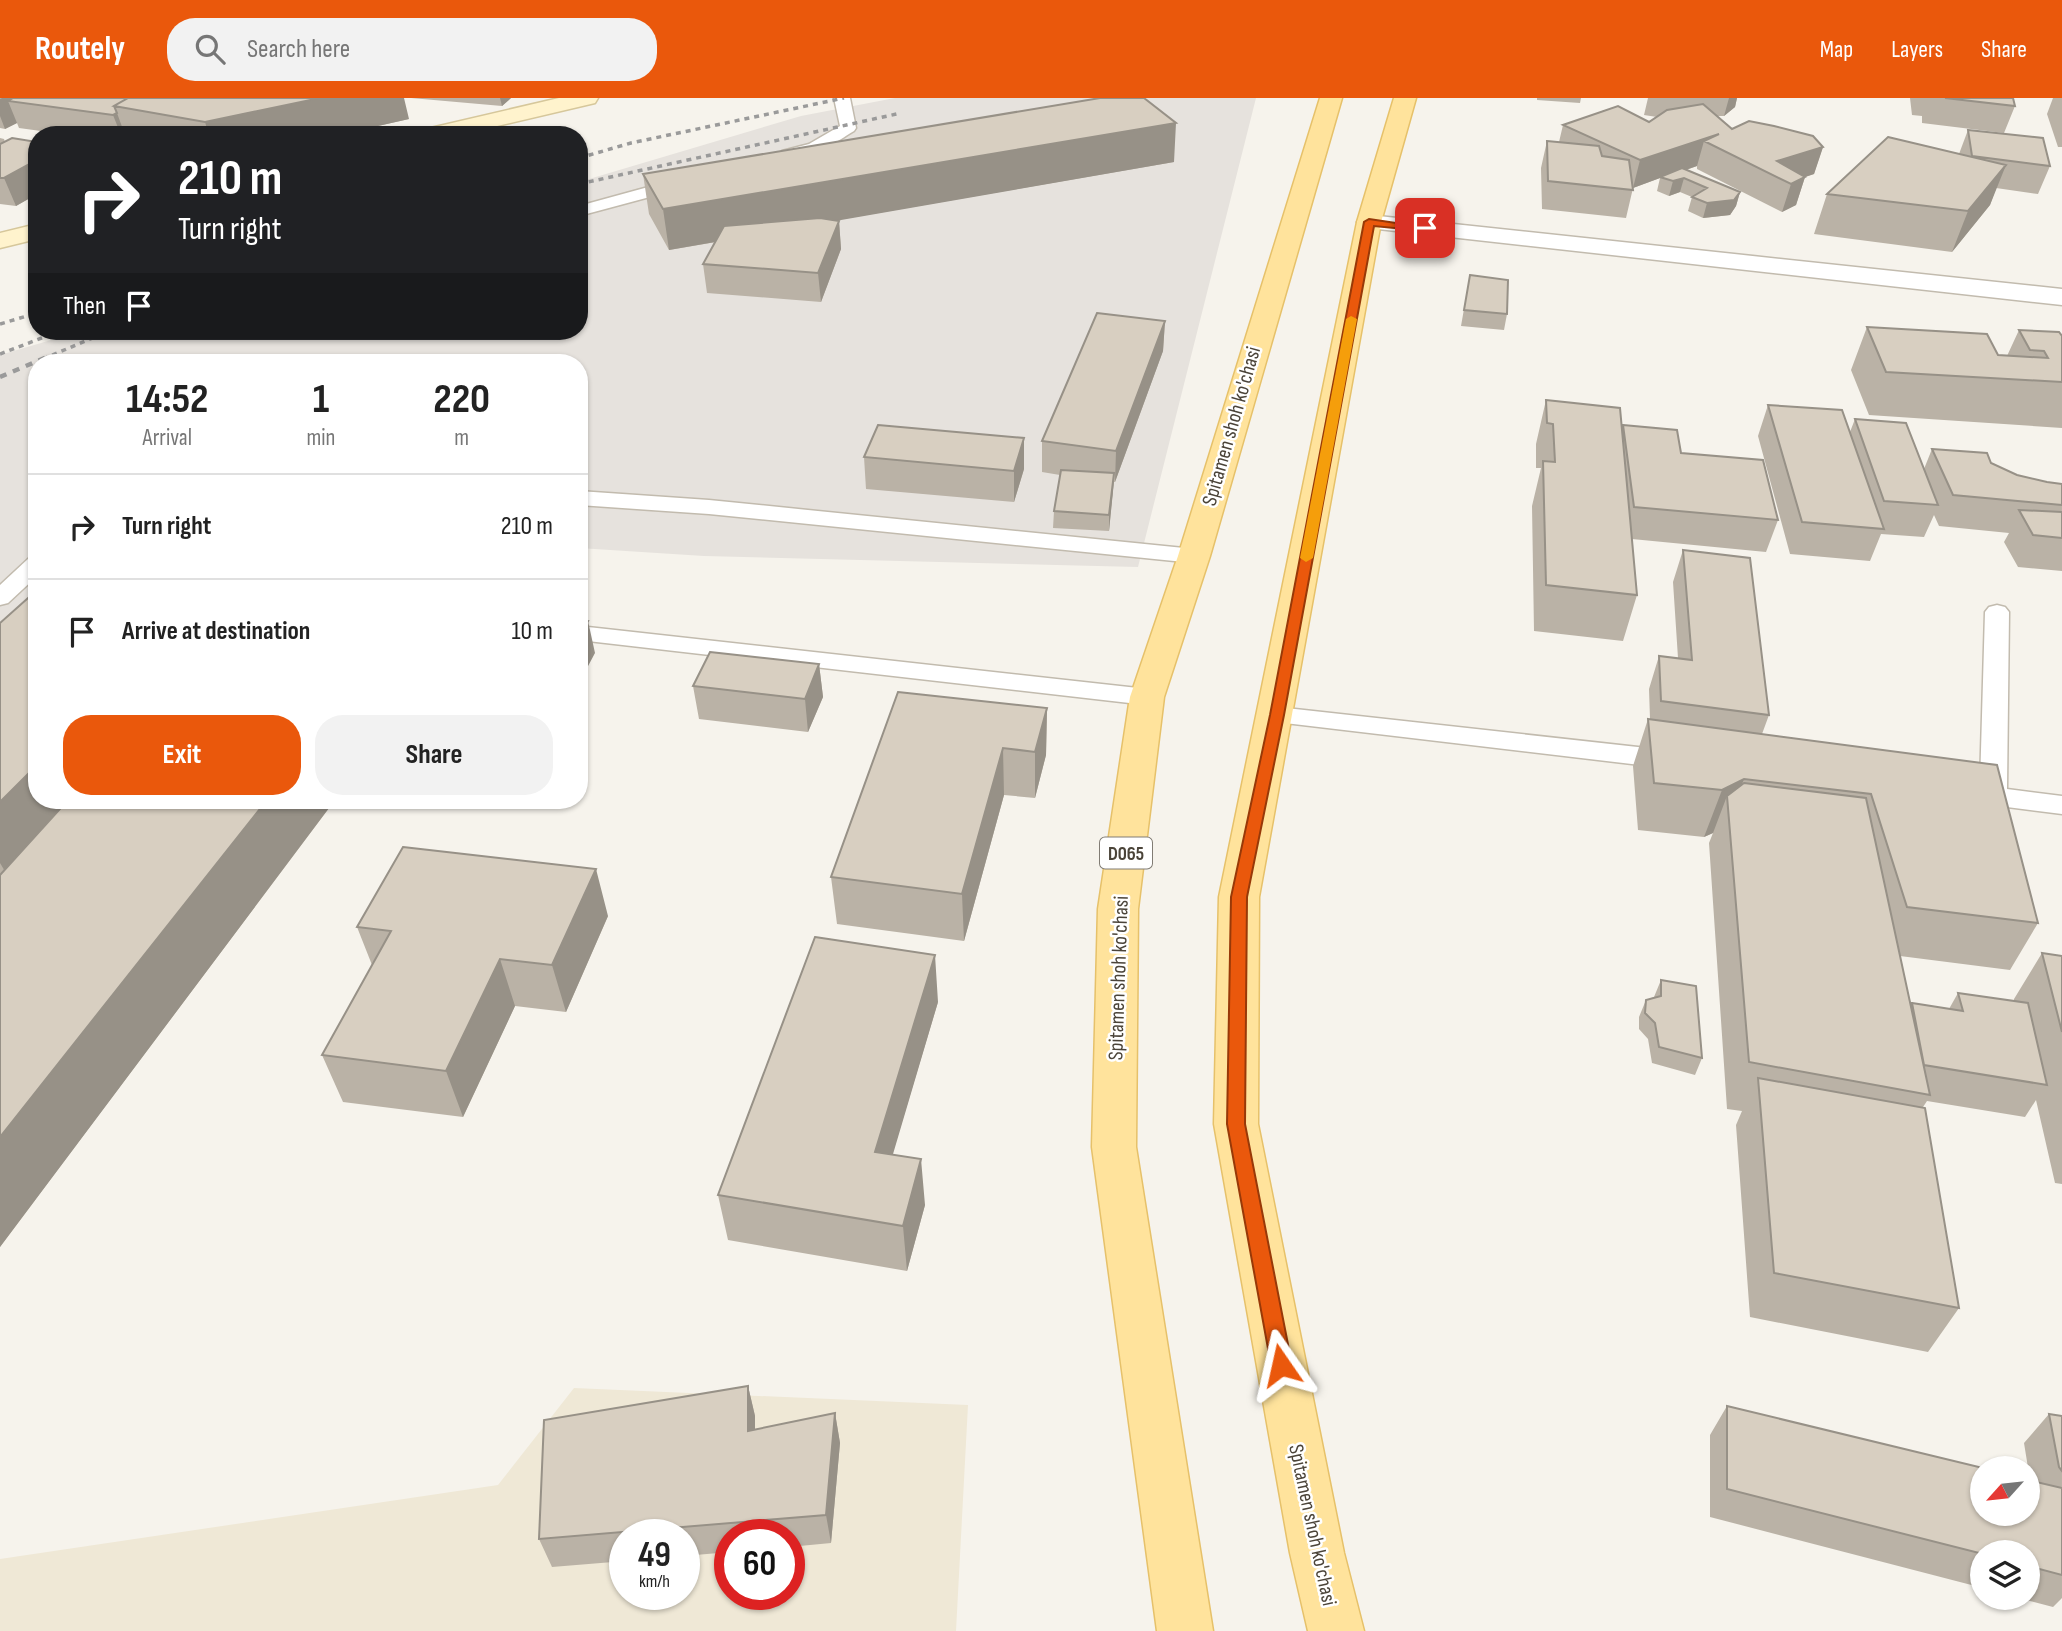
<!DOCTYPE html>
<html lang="en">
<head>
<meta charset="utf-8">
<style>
	:root { --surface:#fff; --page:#f2f2f2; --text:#222; --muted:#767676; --line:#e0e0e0; --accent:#ea580c }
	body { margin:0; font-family:"Sofia Sans Condensed",sans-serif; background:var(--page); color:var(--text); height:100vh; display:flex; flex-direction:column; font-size:26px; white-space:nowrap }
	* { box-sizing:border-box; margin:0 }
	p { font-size:23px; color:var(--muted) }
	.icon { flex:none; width:38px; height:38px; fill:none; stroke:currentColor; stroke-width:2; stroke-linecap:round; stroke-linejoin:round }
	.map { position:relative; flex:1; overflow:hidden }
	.details { position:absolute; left:28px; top:256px; width:560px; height:455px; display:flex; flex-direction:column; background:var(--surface); border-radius:28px; box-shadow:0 2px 5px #0004 }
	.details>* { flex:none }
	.top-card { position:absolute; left:28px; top:28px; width:560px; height:214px; border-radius:28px; box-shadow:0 2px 5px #0004; background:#202124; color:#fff; overflow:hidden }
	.needle { width:46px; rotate:243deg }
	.tools { position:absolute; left:1970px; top:1358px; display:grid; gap:14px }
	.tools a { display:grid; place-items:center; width:70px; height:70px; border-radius:50%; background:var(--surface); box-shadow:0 2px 5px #0004; font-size:35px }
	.speed { position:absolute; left:609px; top:1421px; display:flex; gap:14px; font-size:35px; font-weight:700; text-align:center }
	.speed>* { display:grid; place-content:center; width:91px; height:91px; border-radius:50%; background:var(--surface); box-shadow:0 2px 5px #0004; line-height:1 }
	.speed small { font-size:18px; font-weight:400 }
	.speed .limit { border:10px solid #d22; background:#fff; color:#111 }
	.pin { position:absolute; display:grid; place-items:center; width:60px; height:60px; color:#fff; margin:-30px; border-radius:14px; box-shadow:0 4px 10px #0006 }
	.me { position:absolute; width:77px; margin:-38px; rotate:349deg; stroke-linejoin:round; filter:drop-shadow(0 0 5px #0008) }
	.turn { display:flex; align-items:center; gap:24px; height:147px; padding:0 35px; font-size:32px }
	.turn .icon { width:91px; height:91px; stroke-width:2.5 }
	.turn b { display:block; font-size:49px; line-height:60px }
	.then { display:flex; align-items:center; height:66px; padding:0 35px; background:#0003; gap:14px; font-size:26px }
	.eta { display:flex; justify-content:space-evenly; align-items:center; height:119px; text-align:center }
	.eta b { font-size:42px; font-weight:700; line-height:49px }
	.action { display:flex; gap:14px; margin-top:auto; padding:14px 35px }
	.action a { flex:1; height:80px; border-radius:28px; background:var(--accent); color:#fff; font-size:28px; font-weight:700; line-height:80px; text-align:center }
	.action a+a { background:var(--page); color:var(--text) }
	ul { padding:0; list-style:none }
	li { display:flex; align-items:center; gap:21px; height:105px; padding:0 35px; border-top:2px solid var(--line) }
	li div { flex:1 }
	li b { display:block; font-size:26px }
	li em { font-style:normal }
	header { display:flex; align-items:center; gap:42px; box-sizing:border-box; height:98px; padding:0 35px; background:var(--accent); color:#fff }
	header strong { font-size:33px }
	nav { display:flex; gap:38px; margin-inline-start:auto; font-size:24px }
	.search { width:490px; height:63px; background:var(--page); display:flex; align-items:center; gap:18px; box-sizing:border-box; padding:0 24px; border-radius:28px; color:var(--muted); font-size:26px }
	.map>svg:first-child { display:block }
</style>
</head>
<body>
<header>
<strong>Routely</strong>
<div class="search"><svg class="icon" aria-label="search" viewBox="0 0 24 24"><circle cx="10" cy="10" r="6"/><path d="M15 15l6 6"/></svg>Search here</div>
<nav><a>Map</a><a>Layers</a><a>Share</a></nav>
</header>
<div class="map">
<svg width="2062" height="1533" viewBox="0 0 2062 1533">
	<rect width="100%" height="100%" fill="#f6f3ec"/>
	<path fill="#e6e2dd" d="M895,0h361l-118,469 -434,-11 -125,-8v-186h-542v438l-37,447v-892l82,-24h497v-149l222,-66z"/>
	<path fill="#efe8d6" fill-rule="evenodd" d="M574,1290l394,17 -12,226h-956v-72l498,-74zM625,1437h59v59h-59zM730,1437h59v59h-59z"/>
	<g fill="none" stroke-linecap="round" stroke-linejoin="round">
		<g stroke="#c2bbae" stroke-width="3">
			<path id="lane" d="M834,0h16l6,30 -2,3c-20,12 -48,33 -72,28v-8l27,-7 31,-18z
				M681,80l6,1 3,4 -3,4 -108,29v-10z
				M579,393l130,9 485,49 8,2 4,5 -4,5 -8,2 -485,-49 -130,-9z
				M37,458v20l-29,27 -8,2v-20l29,-27z
				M1997,507l8,2 4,5 -2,177 55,7v18l-94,-12 -9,-3 -4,-6 4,-6 21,-2 5,-173 4,-5z
				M579,528l568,63 9,2 4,6 -4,6 -9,2 -568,-65z
				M1277,609l397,44 9,3 4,6 -4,6 -9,3 -406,-48 -4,-6 4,-6z"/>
		</g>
		<g stroke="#c2bbae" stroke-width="3">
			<path id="street" d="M1369,117l693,74v16l-702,-78 -3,-5 3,-5z"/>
		</g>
		<g stroke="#d6c79b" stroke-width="3">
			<path id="secondary" d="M559,0h39l-3,5 -136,32h-40l3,-5z
				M37,126v15l-37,9v-15z"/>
		</g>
		<g stroke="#e6c16a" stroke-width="3">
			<path id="primary" d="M1320,0h22l-132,458 -46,141 -26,212 -2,238 77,484h-56l-65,-484 6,-238 32,-212 48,-141z
				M1394,0h22l-35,124 -122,675 -1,227 86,429 20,78h-56l-18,-78 -76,-429 5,-227 138,-675z"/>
		</g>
		<use href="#lane" fill="#fff" fill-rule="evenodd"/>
		<use href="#street" fill="#fff" fill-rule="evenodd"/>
		<use href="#secondary" fill="#fff3cd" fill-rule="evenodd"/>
		<use href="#primary" fill="#ffe39c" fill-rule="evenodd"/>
		<path stroke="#9a9a9a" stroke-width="3.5" stroke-dasharray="5 5" stroke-linecap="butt" d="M579,60l52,-15 213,-45
			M579,86l322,-71
			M0,226l37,-11
			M0,256l60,-23
			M43,261l66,-28"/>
		<path stroke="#9a9a9a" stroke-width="4.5" stroke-dasharray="7 7" stroke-linecap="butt" d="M0,279l47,-20"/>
	</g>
	<path fill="#bab2a6" d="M0,0l409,21 -71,16h-268l-51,-7 -2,-5 -12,6 -5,-1z
		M411,0h100l-9,8z
		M1537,0h44l-1,5 -43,-3z
		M1648,0h89l-2,9 -11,9h-8l16,13 91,18 -9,27 -9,3 -9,28 -14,7 -85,-43v-3l-11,4 54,22 -4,14 -6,9 -27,3 -15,-7 4,-14 -12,-5 -11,4 -12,-5 3,-13 -27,10 -7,30 -84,-9 -1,-41 6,-27 12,1 4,-17 86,-3 8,-5 -13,-2z
		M1910,0h103l2,8 -11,27 -82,-10v-7l-10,-1z
		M2049,0h13v49h-4l-11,-33 6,-16z
		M1968,32l82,36 -12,28 -42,-6 -6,17 -38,47 -138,-18 13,-40 132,-40z
		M0,40l4,1 1,3h32v52l-21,12 -16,-2z
		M1174,64l-337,58 2,1 2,28 -20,53 -114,-9 -4,-29 13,-22 -47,8 -20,-36 -6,-40z
		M1470,177l37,39 -3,16 -43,-4z
		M1165,223l-2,30 -48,131h-1l-5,49 -56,-3 1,-17 6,-36 -18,-3v-31z
		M1867,229l131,28 9,1 12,-26 43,6v92l-193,-13 -18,-45z
		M1546,302l76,29 1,-4 58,28 97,67 -12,32 -134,-13 5,56 -14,46 -89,-10 -2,-125 9,-38h-5v-24z
		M1768,307l82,27 5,-13 69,50 8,-20 59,14 26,12 30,7 15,2v87l-44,-4 -14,-25 5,-9 -70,-7 -5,-11 -10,22 -43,-3 -11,27 -80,-7 -32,-118z
		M1024,340v31l-10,33 -148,-13 -2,-32z
		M1683,452l86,165 -7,19 235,31 41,158 -28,47 -110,-14 11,49 1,-2 37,6 9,-16 56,8v-2l28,-46 20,3v228l-7,-1 -19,-83 -11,17 -98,-16 -4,6 36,201 -31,44 -178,-35 -14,-192 6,-14 -15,-2 -18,-266 4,-10 -9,4 -66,-7 -5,-64 15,-47h2l-1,-30 10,-33 19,2 -5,-76z
		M0,525l335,177 -335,447z
		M819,566l4,33 -15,35 -109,-13 -6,-33z
		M1047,610l-1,47 -11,43 -31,-3 -40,146 -127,-17 -6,-47z
		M608,818l-42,96 -51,-6 -52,111 -120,-15 -21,-47 50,-90 -15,-38z
		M1661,882l41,78 -7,17 -43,-12 -4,-24 -9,-10v-12l7,-17 8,-3z
		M938,904l-46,153 33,50 -18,66 -179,-31 -10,-45z
		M748,1288l7,30v14l80,-17 5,30 -9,100 -42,4v-12h-59v17l-46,4v-21h-59v26l-73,6 -13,-28z
		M1727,1308l303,74 -6,-37 25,-29 13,2v182l-9,9 -35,-9h10v-46h-45v36l-273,-71v-82z"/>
	<path fill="#979187" d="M2,0h63l-57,3 9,22 -12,6 -5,-13v-17z
		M320,0h84l5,21 -71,16h-129l-4,-13z
		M500,0h11l-9,8z
		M1729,0h8l-2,9 -11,9z
		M117,15l8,22h-4l-8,-20z
		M1176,25l-2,39 -505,88 -6,-41z
		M1719,36l-15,7 -7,25 -35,12 -2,-1v1l-27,10 7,-28z
		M1823,49l-9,27 -9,3 -9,28 -14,7 9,-28 -14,-23z
		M37,62v34l-21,12 -12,-28z
		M2006,67l-16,40 -38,47 16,-41z
		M1684,80l-4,14 -11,4 4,-15z
		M1740,94l-4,14 -6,9 -27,3 4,-15z
		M839,123l2,28 -20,53 -3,-29z
		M1165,223l-2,30 -48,131 1,-31z
		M1024,340v31l-10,33v-31z
		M1114,375l-1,17 -4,41v-16z
		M588,523l7,32 -16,30v-47z
		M819,566l4,33 -15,35 -3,-33z
		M1047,610l-1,47 -11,43v-46z
		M1003,650l1,47 -40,146 -2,-47z
		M37,667v35h54l-79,83 -12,-20v-61z
		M1744,681l-15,39 -2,-22 -14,37 -9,4 18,-47z
		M267,702h68l-335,447v-110z
		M596,771l12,47 -42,96 -14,-47z
		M935,857l3,47 -58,196 -5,-46z
		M500,861l15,47 -52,111 -17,-46z
		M921,1061l4,46 -18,66 -4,-45z
		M748,1288l7,30v45l-7,-30z
		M835,1315l5,30 -9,100 -5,-28z"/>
	<path fill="#d8cfc1" stroke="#979187" stroke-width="2" d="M13,0h115l-14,8 3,7 -4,2 -105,-14z
		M128,0h192l-115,24 -91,-16z
		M1100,0h44l32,25 -513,86 -20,-35z
		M1945,0h68l2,8z
		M1703,6l29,25 17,-8 25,5 39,10 10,11 -46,14 28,16 -14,7 -87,-43 15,-7 -79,26 -77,-35 55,-19 31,16 18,-12z
		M1968,32l75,8 7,28 -78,-10z
		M1888,39l118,28 -38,46 -141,-17z
		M12,40l25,4v18l-33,18h-4v-34z
		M1547,43l52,5 3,10 27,4 4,30 -85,-9z
		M1682,70l58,24 -6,8 -27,3 -15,-6 15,-9 -23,-10 -11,3 -13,-4z
		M820,120l19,3 -21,52 -115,-9 21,-38z
		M1470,177l38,5 -1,34 -43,-4z
		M1097,215l68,8 -49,130 -74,-10z
		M1867,229l120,7 11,21 50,3 -4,-7 -14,-1 -11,-20 40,2 3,4v46l-176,-10z
		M1546,302l74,8 17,187 -91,-10 -3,-124 12,1 -2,-38 -6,-1z
		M1768,307l74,5 42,119 -82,-7z
		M1855,321l51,4 32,82 -54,-4z
		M878,327l146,13 -10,33 -150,-14z
		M1623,327l54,5 4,23 82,7 15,60 -144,-13z
		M1932,351l55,4 4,10 26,12 30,7 15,2v21l-109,-10z
		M1061,372l53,3 -5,42 -55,-4z
		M2019,412l43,2v26l-29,-3z
		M1683,452l67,8 19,157 -108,-14 -2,-45 33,4z
		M37,492v175l-37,37v-179z
		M579,522l9,1 -9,15z
		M710,554l109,12 -14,35 -112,-13z
		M898,594l149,16 -12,44 -32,-4 -41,146 -131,-17z
		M1648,621l349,46 41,158 -131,-16 -36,-113 -127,-15 -22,11 -68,-7z
		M1744,685l122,15 64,297 -181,-33 -22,-266z
		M68,702h199l-267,337v-262z
		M403,749l193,22 -44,96 -52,-6 -54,112 -124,-16 69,-124 -34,-4z
		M815,839l120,18 -60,197 46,7 -18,67 -185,-31z
		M2042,855l20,3v76z
		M1661,882l35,6 6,72 -43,-11 -4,-24 -10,-10 1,-13 15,-4z
		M1958,895l70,10 19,82 -123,-20 -12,-62 51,8z
		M1758,980l167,30 34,200 -185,-35z
		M748,1288v45l87,-18 -9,102 -287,24 5,-119z
		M1727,1308l256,62v46h45v-34l34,8v87l-34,-9v-14h-45v2l-256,-65z
		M2049,1316l13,2v55l-3,-4z"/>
	<path fill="#ea580c" stroke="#983908" stroke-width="2" d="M1369,121l61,9 -5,3 -51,-5 -90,489 -37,182 -2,227 47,241 -3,7 -8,3 -7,-3 -3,-7 -44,-241 4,-227 39,-182 94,-493z"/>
	<path fill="#f59e0b" d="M1351,218l6,3 -44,239 -7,4 -6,-4 46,-239z"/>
	<g text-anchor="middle" stroke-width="5" stroke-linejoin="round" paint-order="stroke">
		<rect fill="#fff" stroke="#817c74" stroke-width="2" x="1100" y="739.5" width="52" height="31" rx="5"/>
		<g font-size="19" font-weight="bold" fill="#4b4439">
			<text x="1126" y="762">D065</text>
		</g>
		<g font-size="21" fill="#4b4439" stroke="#fff">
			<text transform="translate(1231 328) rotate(-74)" y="7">Spitamen shoh ko'chasi</text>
			<text transform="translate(1118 880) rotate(-88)" y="7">Spitamen shoh ko'chasi</text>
			<text transform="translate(1313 1427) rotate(78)" y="7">Spitamen shoh ko'chasi</text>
		</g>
	</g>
</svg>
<div class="tools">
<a><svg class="needle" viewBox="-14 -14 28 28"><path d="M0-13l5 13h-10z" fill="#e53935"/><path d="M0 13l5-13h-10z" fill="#767676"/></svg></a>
<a><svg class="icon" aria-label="layers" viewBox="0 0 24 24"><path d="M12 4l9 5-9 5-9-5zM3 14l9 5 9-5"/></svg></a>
</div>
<div class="speed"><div>49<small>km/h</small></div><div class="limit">60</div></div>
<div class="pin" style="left:1425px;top:130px;background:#d93025"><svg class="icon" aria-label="arrive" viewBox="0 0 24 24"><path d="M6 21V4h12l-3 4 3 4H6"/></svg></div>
<svg class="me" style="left:1281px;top:1267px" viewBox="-20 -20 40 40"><path d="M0-17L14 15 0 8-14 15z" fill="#ea580c" stroke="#fff" stroke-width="4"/></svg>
<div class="top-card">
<div class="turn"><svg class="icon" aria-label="right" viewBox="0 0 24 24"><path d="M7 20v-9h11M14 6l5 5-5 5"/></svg><div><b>210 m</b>Turn right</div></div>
<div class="then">Then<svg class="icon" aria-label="arrive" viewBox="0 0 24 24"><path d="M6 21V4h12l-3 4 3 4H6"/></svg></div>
</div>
<section class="details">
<div class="eta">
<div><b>14:52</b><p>Arrival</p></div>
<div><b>1</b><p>min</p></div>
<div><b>220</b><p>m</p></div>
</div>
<ul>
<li><svg class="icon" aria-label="right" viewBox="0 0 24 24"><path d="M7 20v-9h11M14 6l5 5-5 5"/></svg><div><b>Turn right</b></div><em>210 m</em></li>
<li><svg class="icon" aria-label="arrive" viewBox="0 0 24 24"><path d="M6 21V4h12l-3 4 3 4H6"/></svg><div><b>Arrive at destination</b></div><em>10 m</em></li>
</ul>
<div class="action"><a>Exit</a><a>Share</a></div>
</section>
</div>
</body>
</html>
